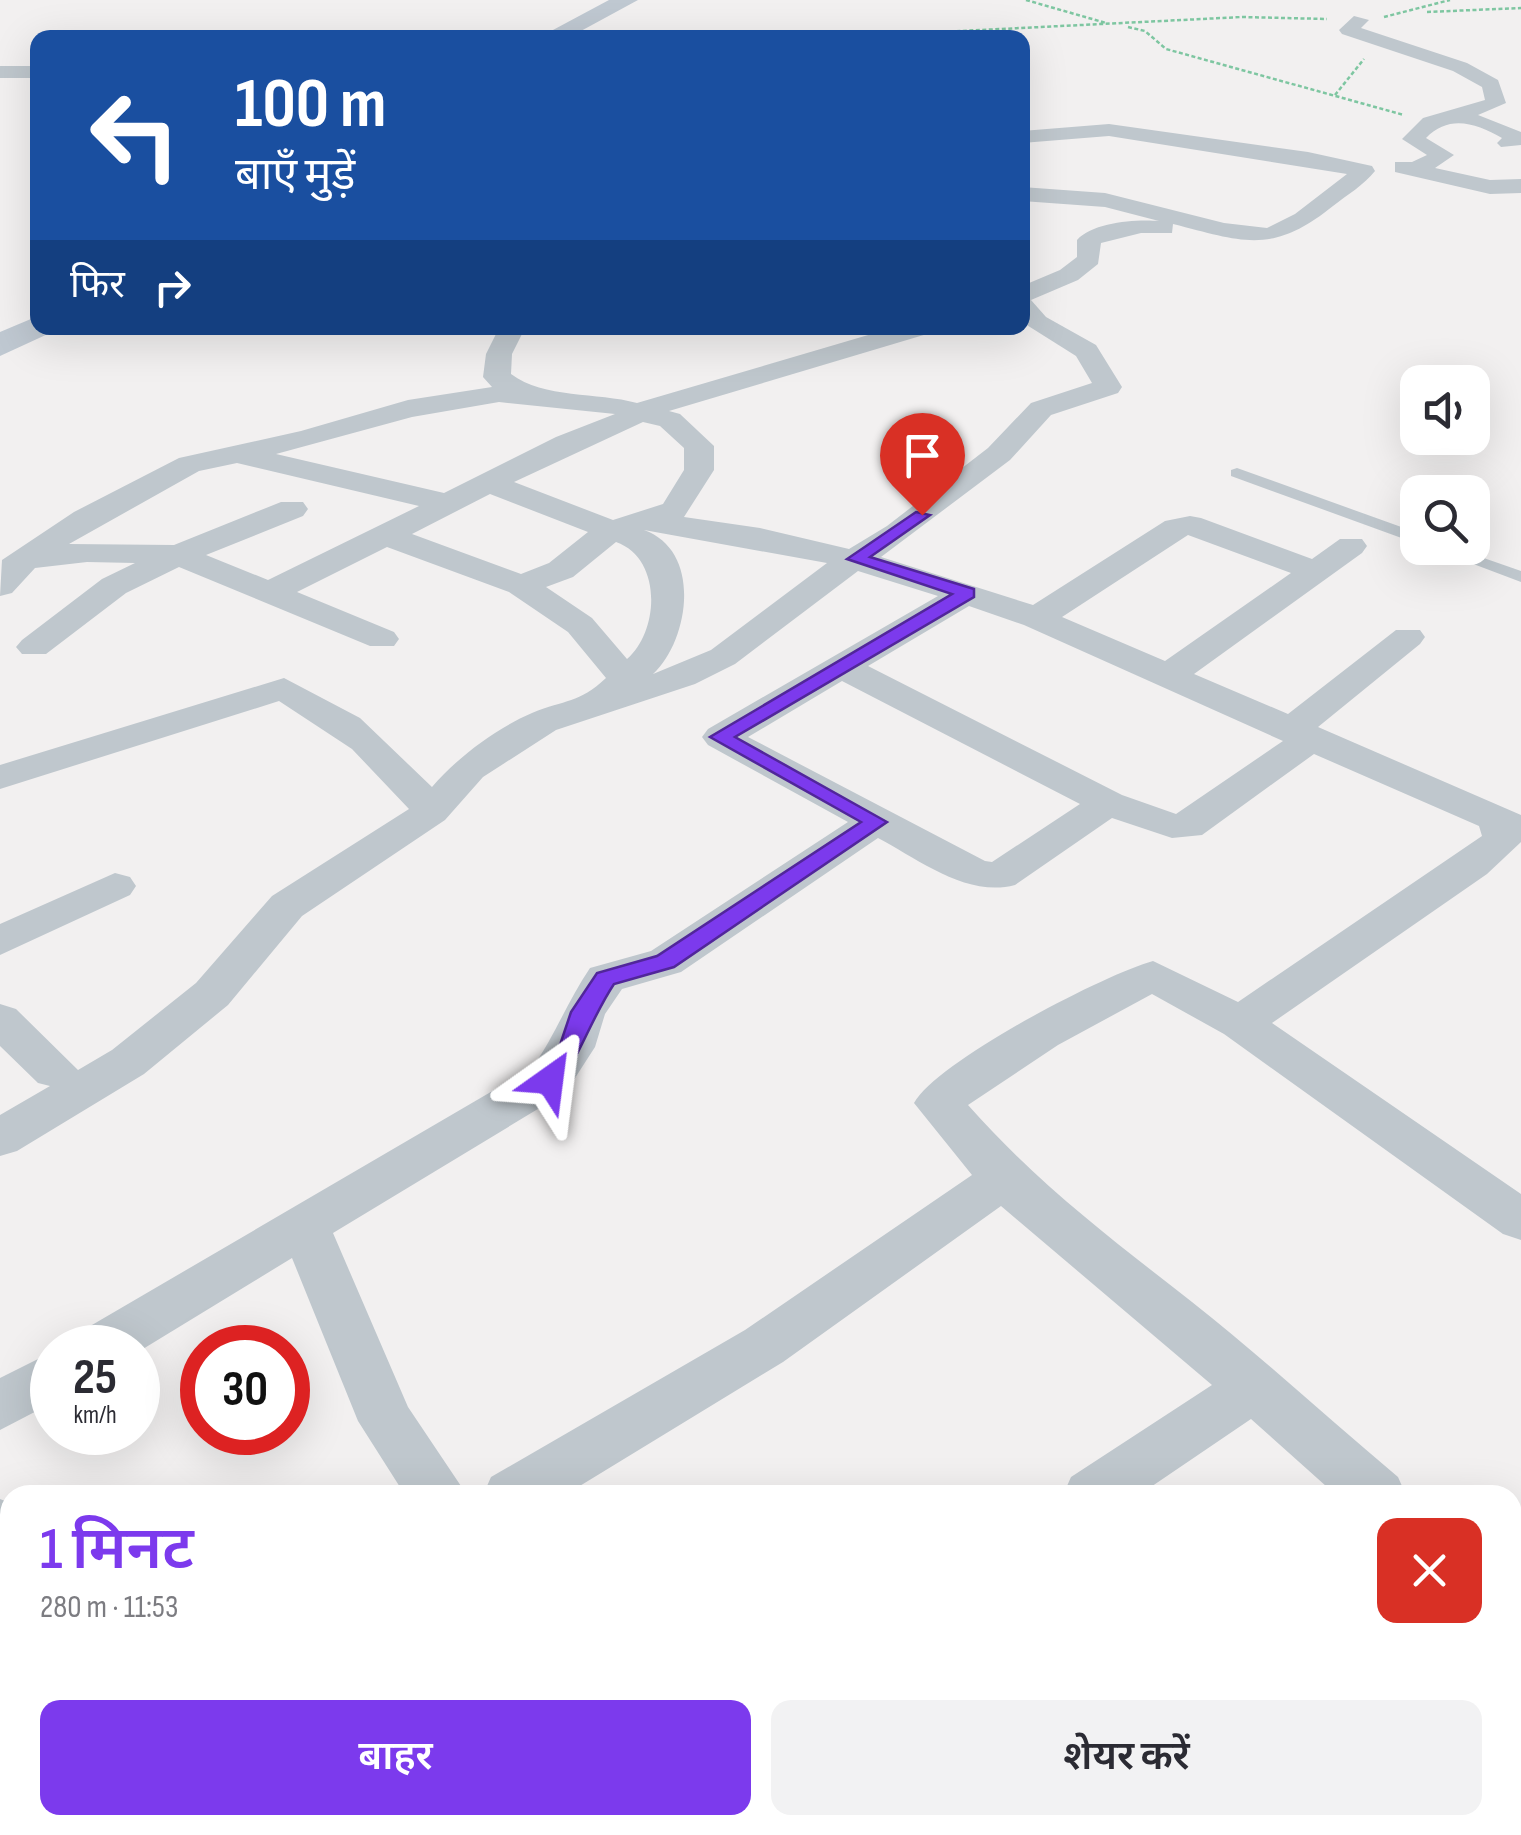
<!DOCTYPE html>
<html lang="hi">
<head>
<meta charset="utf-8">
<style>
	:root { --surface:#fff; --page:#f2f2f3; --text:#2b2b33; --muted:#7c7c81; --accent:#7c3aed }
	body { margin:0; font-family:"Sofia Sans Condensed","Noto Sans Devanagari",sans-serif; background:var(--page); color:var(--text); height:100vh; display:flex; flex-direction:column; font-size:38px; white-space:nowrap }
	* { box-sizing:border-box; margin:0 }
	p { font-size:32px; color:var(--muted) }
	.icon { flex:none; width:55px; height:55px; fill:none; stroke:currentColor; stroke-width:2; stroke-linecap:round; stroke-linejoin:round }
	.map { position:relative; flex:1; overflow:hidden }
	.drawer { position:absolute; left:0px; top:1485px; width:1522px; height:350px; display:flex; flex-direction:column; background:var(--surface); border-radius:30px 30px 0 0; box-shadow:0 10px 40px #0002 }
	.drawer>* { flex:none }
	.banner { position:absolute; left:30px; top:30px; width:1000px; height:305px; border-radius:20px; box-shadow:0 10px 40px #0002; background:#1a4fa0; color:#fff; overflow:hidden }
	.tools { position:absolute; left:1400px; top:365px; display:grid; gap:20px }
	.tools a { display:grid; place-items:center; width:90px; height:90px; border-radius:20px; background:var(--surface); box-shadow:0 10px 40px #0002; font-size:50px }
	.speed { position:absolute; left:30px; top:1325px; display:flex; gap:20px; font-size:50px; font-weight:700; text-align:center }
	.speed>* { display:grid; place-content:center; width:130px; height:130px; border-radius:50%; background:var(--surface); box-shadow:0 10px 40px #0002; line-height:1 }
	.speed small { font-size:25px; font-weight:400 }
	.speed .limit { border:15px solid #d22; background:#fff; color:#111 }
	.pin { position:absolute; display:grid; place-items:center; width:85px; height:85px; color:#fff; margin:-102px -42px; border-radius:50% 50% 50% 0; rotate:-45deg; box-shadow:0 0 10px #0007 }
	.pin .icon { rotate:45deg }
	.me { position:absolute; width:110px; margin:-55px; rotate:31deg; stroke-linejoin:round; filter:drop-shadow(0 0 8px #0008) }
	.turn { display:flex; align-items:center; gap:35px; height:210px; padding:0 40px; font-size:45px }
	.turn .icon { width:130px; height:130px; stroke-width:2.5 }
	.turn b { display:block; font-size:70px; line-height:85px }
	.then { display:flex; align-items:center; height:95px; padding:0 40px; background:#0003; gap:20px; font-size:38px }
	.round { display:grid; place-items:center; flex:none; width:105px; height:105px; border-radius:20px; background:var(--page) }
	.summary { display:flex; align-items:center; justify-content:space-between; height:170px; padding:0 40px }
	h1 { font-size:60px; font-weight:600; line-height:75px; color:var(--accent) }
	.primary-button { display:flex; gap:20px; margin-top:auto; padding:20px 40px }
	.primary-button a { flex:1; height:115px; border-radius:20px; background:var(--accent); color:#fff; font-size:40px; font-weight:600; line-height:115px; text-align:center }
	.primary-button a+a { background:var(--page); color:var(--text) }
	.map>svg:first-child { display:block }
</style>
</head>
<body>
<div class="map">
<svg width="1521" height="1835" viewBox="0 0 1521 1835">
	<rect width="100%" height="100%" fill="#f2f0f0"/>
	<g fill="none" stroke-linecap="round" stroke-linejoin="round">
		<path stroke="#7ec6a1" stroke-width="2.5" stroke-dasharray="4 2.5" stroke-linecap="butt" d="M1026,0l80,23
			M1427,12l94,-4
			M1384,17l66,-17
			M1128,27l17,4 21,18 238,66
			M820,38l422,-21 85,2
			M1335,95l29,-36"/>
		<path fill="#bfc7cd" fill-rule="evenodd" d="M1237,468l181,65v11l-187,-68v-6z
			M1431,548h24l66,23v11z"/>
		<path fill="#bfc7cd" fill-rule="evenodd" d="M1354,16l15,4 -8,8 106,35 31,17 8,23 -28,12 43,17v13l-20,2 -4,-4 5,-5c-26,-15 -53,-24 -76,0l28,17 -19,13 55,12 31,-1v14l-31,1 -95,-22v-10h17l15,-7 -25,-16 21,-21 62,-18 -3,-13 -29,-16 -111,-37 -3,-4z
			M0,66h38v12h-38z
			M1109,124l199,28 64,14 3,5c-11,14 -28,24 -42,35 -61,49 -89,36 -160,18l-1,9h-31l-40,10 -3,21 -20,16 -47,20 15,17 50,28 26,42 -4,6 -67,22 -41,45 -129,97 152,48 132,-84 25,-5 11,2 111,41 28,-20h22l5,7 -5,7 -168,121 94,40 108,-84h24l5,7 -5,7 -102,83 203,88v27l-34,32 -215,149 249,171v46l-18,-6 -279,-200 -72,-40 -94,51 -90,60c71,80 141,132 224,197 71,56 137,117 206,175l8,18h-70l-85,-76 -112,76h-76l8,-18 141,-92 -211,-179 -218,156 -218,133h-82l8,-18 254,-147 227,-155 -58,-72c25,-43 189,-128 239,-142l85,41 244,-166 -3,-10 -165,-72 -112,81 -30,3 -60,-20 -97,67c-48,13 -97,-26 -137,-47l-197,134 -59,17 -17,25 -10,33 -29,45 -233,141 75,174 59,88h-62l-47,-74 -66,-163 -154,94v-4h-66l8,-16 452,-264c23,-32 36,-68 58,-100l61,-17 197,-129 -140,-77 -6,-8 6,-8 230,-133 -80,-25 -123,93 -40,20 -139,46 -73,47 -38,43 -143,96 -74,89 -84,69 -127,77 -17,5v-41l50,-29 -12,-3 -38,-37v-42l16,5 62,61 34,-20 84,-67 76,-87 137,-87 -57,-60 -73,-48 -279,88v-24l284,-87 76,40 72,69c26,-30 63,-58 100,-74 34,-14 46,-9 74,-35l-38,-46 -59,-40 -122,-45 -90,45 97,40 5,7 -5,7h-24l-191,-79 -53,26 -80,61h-24l-6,-7 6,-7 80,-61 33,-16 -48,-1 -52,6 -23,25 -12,3 2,-36 72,-48 105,-54 122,-27 107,-31 84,-13 -9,-10 3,-23 13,-26h26l-13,26 -1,20c33,25 86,18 126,29l255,-75h39l-4,6 -258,77 11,3 34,32v24l-30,47 76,11 89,21 38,-23 101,-78 43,-45 61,-20 -16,-27 -54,-34v-36l38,-16 17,-13v-17c16,-18 59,-21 82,-19l-54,-14 -83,-6v-14l83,6 119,30 43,5 28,-14 52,-40 -238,-38 -87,7v-12zM499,402l116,12 -59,23 -112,56 -168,-39 136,-37zM643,422l17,4 24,22v22l-21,34 -50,16 -99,-38zM237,463l182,43 -151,74 -62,-25 97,-39 5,-7 -5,-7h-22l-107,43 -105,-1 130,-73zM490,494l98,38 -39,31 -28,11 -109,-40zM644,530l183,33 -116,87 -58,24c36,-33 50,-123 -9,-144zM1188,535l103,38 -126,88 -103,-44zM616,542c46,16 44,88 11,117l-35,-41 -46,-31 27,-10zM969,606l55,19 259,116 -107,73 -54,-19 -254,-129zM842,681l238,123 -88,58 -7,-1 -237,-124z
			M115,873l15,4 6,9 -6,9 -130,60v-31z
			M52,1352v51l-52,27v-52z
			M1512,1578l9,3v61l-9,-3z
			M1521,1684v68l-9,4v-68z
			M665,1825h71l4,10h-71z
			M1032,1825h73l4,10h-73z
			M1368,1825h74l-4,10h-74z"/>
		<path fill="#bfc7cd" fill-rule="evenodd" d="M0,1499l10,4v85l-10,-3z
			M116,1825h89l4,10h-89z"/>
		<path fill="#bfc8d1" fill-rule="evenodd" d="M609,0h29l-70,38h-30z
			M38,316v12h16l-4,5 -50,23v-24z"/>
	</g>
	<path fill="#7c3aed" stroke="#51269a" stroke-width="2.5" d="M916,512l14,3 -60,42 104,32v8l-239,140 152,85 -213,145 -60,17c-22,33 -33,69 -56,103h-17l-4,-7 23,-35 11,-33 26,-39 60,-17 204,-134 -151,-85 242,-143 -105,-35z"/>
</svg>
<div class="tools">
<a><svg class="icon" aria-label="sound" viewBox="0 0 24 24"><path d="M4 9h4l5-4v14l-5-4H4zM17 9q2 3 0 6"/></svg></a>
<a><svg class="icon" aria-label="search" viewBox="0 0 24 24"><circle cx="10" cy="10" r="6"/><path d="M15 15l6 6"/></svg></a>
</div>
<div class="speed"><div>25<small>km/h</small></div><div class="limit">30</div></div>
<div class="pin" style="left:922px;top:515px;background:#d93025"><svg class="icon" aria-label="arrive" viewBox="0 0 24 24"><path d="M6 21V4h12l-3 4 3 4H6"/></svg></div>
<svg class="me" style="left:550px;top:1080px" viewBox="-20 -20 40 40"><path d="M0-17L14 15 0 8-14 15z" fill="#7c3aed" stroke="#fff" stroke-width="4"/></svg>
<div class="banner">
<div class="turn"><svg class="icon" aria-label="left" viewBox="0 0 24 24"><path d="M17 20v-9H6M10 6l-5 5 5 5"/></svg><div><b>100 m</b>बाएँ मुड़ें</div></div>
<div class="then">फिर<svg class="icon" aria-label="right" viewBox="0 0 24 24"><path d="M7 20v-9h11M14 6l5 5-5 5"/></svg></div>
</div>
<section class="drawer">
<div class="summary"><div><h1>1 मिनट</h1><p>280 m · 11:53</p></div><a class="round" style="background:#d93025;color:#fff"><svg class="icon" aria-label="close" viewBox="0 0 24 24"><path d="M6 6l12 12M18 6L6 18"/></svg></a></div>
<div class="primary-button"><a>बाहर</a><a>शेयर करें</a></div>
</section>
</div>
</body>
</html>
